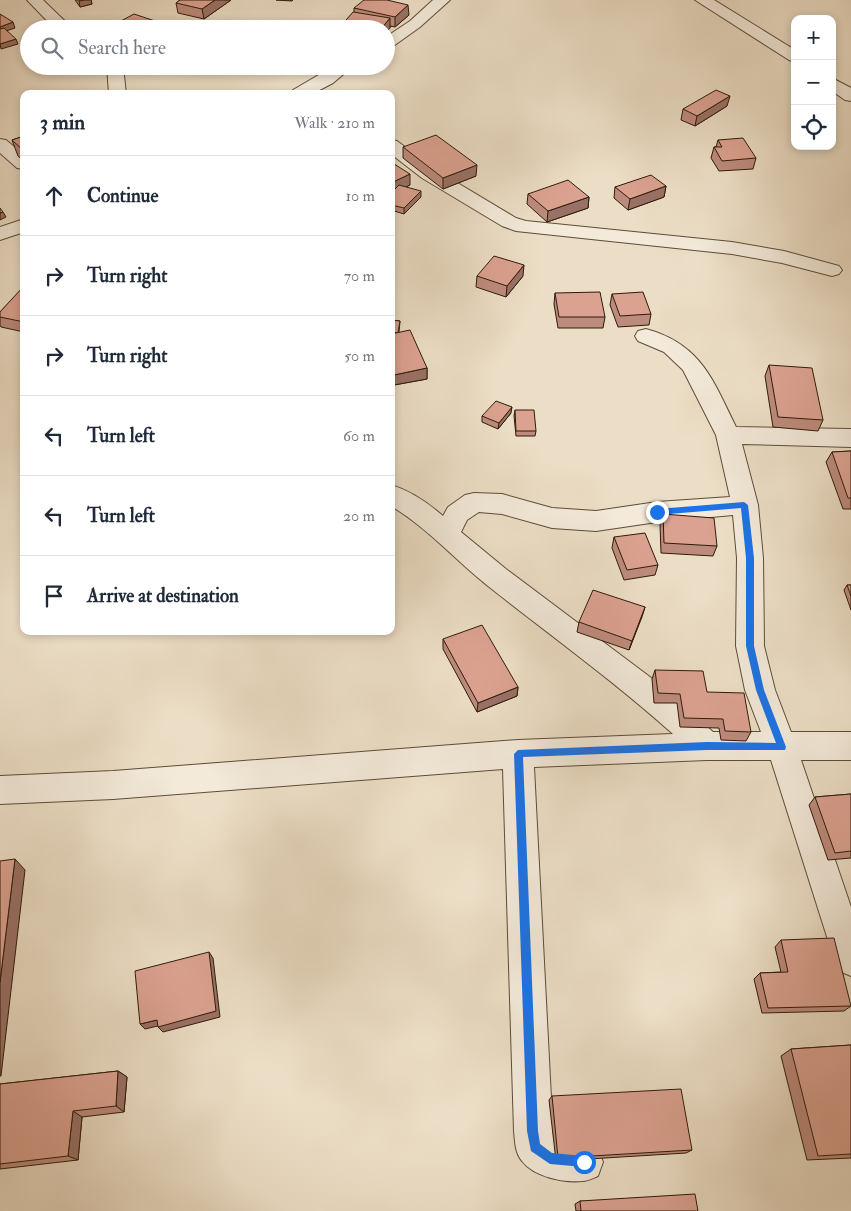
<!DOCTYPE html>
<html lang="en">
<head>
<meta charset="utf-8">
<style>
  :root { --surface:#fff; --page:#f2f2f3; --text:#1f2937; --muted:#747a83; --line:#e0e1e3 }
  body { margin:0; font-family:"IM FELL Double Pica",serif; background:var(--page); color:var(--text) }
  .controls { position:absolute; right:15px; top:15px; display:grid; overflow:hidden; border-radius:10px; box-shadow:0 2px 8px #0003 }
  .controls button { width:45px; height:45px; display:grid; place-items:center; padding:0; border:0; border-bottom:1px solid var(--line); background:var(--surface); color:var(--text); font:25px sans-serif }
  .stop { position:absolute; width:15px; height:15px; margin:-11px; border:4px solid #1a73e8; border-radius:50%; background:#fff }
  .stop.end { background:#1a73e8; border-color:#fff; box-shadow:0 1px 5px #0008 }
  .list { margin:0; padding:0; list-style:none }
  h2 { display:flex; justify-content:space-between; align-items:center; height:65px; margin:0; padding:0 20px; font-size:21px }
  h2 small { font-size:16px; font-weight:400; color:var(--muted) }
  .list li { display:grid; grid-template-columns:32px 1fr auto; gap:15px; align-items:center; box-sizing:border-box; height:80px; padding:0 20px; border-top:1px solid var(--line) }
  .list b { display:block; font-size:19px; white-space:nowrap }
  .list em { font-size:16px; font-style:normal; color:var(--muted) }
  .icon { flex:none; width:28px; height:28px; fill:none; stroke:currentColor; stroke-width:2; stroke-linecap:round; stroke-linejoin:round }
  .map { position:relative; flex:none; width:851px; height:1211px; overflow:hidden }
  .search { position:absolute; background:var(--surface); box-shadow:0 2px 8px #0003; left:20px; top:20px; width:375px; height:55px; display:flex; align-items:center; gap:12px; box-sizing:border-box; padding:0 18px; border-radius:28px; color:var(--muted); font-size:19px }
  .panel { position:absolute; background:var(--surface); box-shadow:0 2px 8px #0003; left:20px; top:90px; width:375px; height:545px; border-radius:10px }
  .map>svg:first-child { display:block }
  .lines { fill:none; stroke-linecap:round; stroke-linejoin:round }
  .minor-casing { stroke:#5e4c38; stroke-width:2 }
  .minor { fill:#f3eada; fill-rule:evenodd }
  .wall { fill:#bd8b7d; stroke:#2e1b09 }
  .shaded-wall { fill:#9a7166; stroke:#2e1b09 }
  .building { fill:#dca291; stroke:#2e1b09 }
  .route { fill:#1a73e8 }
</style>
</head>
<body>
<div class="map">
<svg width="851" height="1211" viewBox="0 0 851 1211">
  <rect width="100%" height="100%" fill="#ecdec6"/>
  <filter id="stains"><feTurbulence type="fractalNoise" baseFrequency=".004" numOctaves="4"/><feColorMatrix values="0 0 0 0 .2 0 0 0 0 .09 0 0 0 0 .02 0 0 0 .5 -.17"/></filter>
  <radialGradient id="worn" r=".72"><stop offset=".6" stop-color="#630" stop-opacity="0"/><stop offset="1" stop-color="#630" stop-opacity=".3"/></radialGradient>
  <g class="lines">
    <defs>
      <g id="minor">
        <path d="M27,0H43L73,29H55Z"/>
        <path d="M433,0H450L420,27L392,47L386,49V37L410,21Z"/>
        <path d="M695,0H714L795,50V62L789,60Z"/>
        <path d="M107,66H123L126,94H109Z"/>
        <path d="M334,66H353L333,83L312,94H291L293,90Z"/>
        <path d="M832,78L851,88V101L845,100L832,91Z"/>
        <path d="M0,139L6,140L24,155V169L17,168L0,153Z"/>
        <path d="M391,140L397,141L436,170L516,218L526,221L732,242L784,251L839,266L842,270L839,274L832,276L782,263L732,254L516,231L502,226L422,178L391,154Z"/>
        <path d="M24,219V232L0,240V227Z"/>
        <path d="M646,329C701,344 713,380 736,427L851,429V447L742,444L758,505L763,558L764,646L775,690L791,732H851V760H801L851,907V976L839,971L834,959L771,760H707L534,767L553,1137L557,1140L584,1143L598,1148L603,1162L598,1176C593,1178 588,1181 583,1181C564,1183 534,1177 522,1161C515,1153 515,1141 514,1131L503,769L113,799L0,804V776L113,771L518,740L673,734C614,681 550,635 488,586C455,560 428,528 391,506V485C411,491 428,503 443,516L448,507L465,495L474,493L502,494L552,508L596,511L657,502L730,497L716,435L683,370L664,352L638,341L635,336L638,331ZM479,512L502,514L552,528L596,531L657,522L733,515L737,558L736,646L745,690L761,732H713L650,677L506,569L461,532L467,520Z"/>
      </g>
    </defs>
    <use href="#minor" class="minor-casing"/>
    <use href="#minor" class="minor"/>
  </g>
  <g class="wall">
    <path d="M75,0H91L92,4L80,7Z"/>
    <path d="M180,0H231L204,19L178,13L176,3Z"/>
    <path d="M276,0H293L292,1Z"/>
    <path d="M354,8L409,15L395,27L390,26V28L340,27L354,12Z"/>
    <path d="M121,21L173,27V29H120L119,27L122,26Z"/>
    <path d="M727,106L695,126L681,120L683,109Z"/>
    <path d="M24,136V161L18,156L12,140Z"/>
    <path d="M718,140L756,158L753,169L719,171L711,158L714,147H716Z"/>
    <path d="M403,147L476,176L443,189L403,158Z"/>
    <path d="M391,162L410,185L406,187L421,197L404,214L391,210Z"/>
    <path d="M666,186L664,197L628,210L614,198L615,187Z"/>
    <path d="M528,194L589,197L588,208L547,222L527,204Z"/>
    <path d="M477,276H523L506,297L476,287Z"/>
    <path d="M24,287V332L1,327L0,325V312Z"/>
    <path d="M555,293L605,317L603,328H558L554,304Z"/>
    <path d="M612,294L651,314L649,325L618,327L610,305Z"/>
    <path d="M391,320L400,321L399,332L427,368V379L394,385L391,379Z"/>
    <path d="M769,365L823,420L818,431L773,427L765,376Z"/>
    <path d="M515,410L536,431L535,436H516L514,416Z"/>
    <path d="M511,413L498,429L482,422V416Z"/>
    <path d="M851,451V509H843L826,462L832,452Z"/>
    <path d="M663,514L717,546L713,556L661,553L660,525Z"/>
    <path d="M614,537L658,565L655,575L624,580L612,548Z"/>
    <path d="M847,585H851V610L844,590Z"/>
    <path d="M645,607L629,650L577,632L579,622Z"/>
    <path d="M443,639L518,687L517,696L477,712L443,649Z"/>
    <path d="M655,670L707,692L751,732L746,741L721,740L719,728L680,727L677,703H654L652,679Z"/>
    <path d="M851,794V858L828,860L809,805L815,797Z"/>
    <path d="M781,940L851,1006L844,1011L762,1013L754,979L760,973L781,972L775,947Z"/>
    <path d="M851,1045V1158L807,1160L781,1056L791,1049Z"/>
    <path d="M118,1071L127,1077L124,1112L82,1117L78,1160L0,1169V1084Z"/>
    <path d="M552,1096L692,1150L686,1153L556,1161L549,1100Z"/>
    <path d="M580,1201L698,1211H576L575,1204Z"/>
  </g>
  <g class="shaded-wall">
    <path d="M85,0H91L92,4L80,7L79,1Z"/>
    <path d="M215,0H231L204,19L202,9Z"/>
    <path d="M408,5L409,15L395,27V17Z"/>
    <path d="M390,18V28L386,32V29H381Z"/>
    <path d="M13,22L15,28L0,33V27Z"/>
    <path d="M16,39L18,44L1,49L0,44Z"/>
    <path d="M730,96L727,106L695,126L697,116Z"/>
    <path d="M477,165L476,176L443,189V178Z"/>
    <path d="M410,174V185L391,194V183Z"/>
    <path d="M666,186L664,197L628,210L630,199Z"/>
    <path d="M421,191V197L404,214V208Z"/>
    <path d="M589,197L588,208L547,222L548,211Z"/>
    <path d="M3,212L6,217L0,220V213Z"/>
    <path d="M524,265L523,276L506,297L507,286Z"/>
    <path d="M427,368V379L394,385V375Z"/>
    <path d="M512,407L511,413L498,429L499,423Z"/>
    <path d="M645,607L642,617L629,650L632,641Z"/>
    <path d="M518,687L517,696L477,712L478,703Z"/>
    <path d="M15,859L25,870L1,1076H0V982Z"/>
    <path d="M209,952L213,958L220,1017L163,1032L158,1027Z"/>
    <path d="M157,1020L162,1025L145,1029L140,1024Z"/>
    <path d="M118,1071L127,1077L124,1112L116,1106Z"/>
    <path d="M73,1111L82,1117L78,1160L68,1156Z"/>
  </g>
  <g class="building">
    <path d="M180,0H215L202,9L176,3Z"/>
    <path d="M364,0H387L408,5L395,17L354,8Z"/>
    <path d="M353,12L390,18L381,29H337L340,27Z"/>
    <path d="M0,14L13,22L0,27Z"/>
    <path d="M134,14L173,27L169,29H124L119,27L127,23L121,21Z"/>
    <path d="M4,28L16,39L0,44V29Z"/>
    <path d="M716,90L730,96L697,116L683,109Z"/>
    <path d="M436,135L477,165L443,178L403,147Z"/>
    <path d="M24,136V151L12,140Z"/>
    <path d="M743,138L756,158L722,161L714,147H722L718,140Z"/>
    <path d="M391,162L410,174L391,183Z"/>
    <path d="M651,175L666,186L630,199L615,187Z"/>
    <path d="M568,180L589,197L548,211L528,194Z"/>
    <path d="M399,185L421,191L404,208L391,205V193Z"/>
    <path d="M0,208L3,212L0,213Z"/>
    <path d="M494,256L524,265L507,286L477,276Z"/>
    <path d="M23,287H24V322L0,317V312Z"/>
    <path d="M600,292L605,317H559L555,293Z"/>
    <path d="M643,292L651,314L620,316L612,294Z"/>
    <path d="M391,320L400,321L398,333L391,332Z"/>
    <path d="M410,330L427,368L394,375L391,369V334Z"/>
    <path d="M769,365L812,368L823,420L778,417Z"/>
    <path d="M496,401L512,407L499,423L482,416Z"/>
    <path d="M515,410H534L536,431H516Z"/>
    <path d="M851,451V498H848L832,452Z"/>
    <path d="M663,514L714,518L717,546L664,543Z"/>
    <path d="M645,533L658,565L627,570L614,537Z"/>
    <path d="M847,585H851V596Z"/>
    <path d="M593,590L645,607L632,641L579,622Z"/>
    <path d="M482,625L518,687L478,703L443,639Z"/>
    <path d="M655,670L703,671L707,692L744,693L751,732L725,731L723,719L684,718L680,694L658,693Z"/>
    <path d="M851,794V851L835,853L815,797Z"/>
    <path d="M15,859L0,982V861Z"/>
    <path d="M834,938L851,1006L768,1008L760,973L788,972L781,940Z"/>
    <path d="M209,952L216,1011L158,1027L157,1020L140,1024L135,971Z"/>
    <path d="M851,1045V1154L818,1156L791,1049Z"/>
    <path d="M118,1071L116,1106L73,1111L68,1156L0,1164V1084Z"/>
    <path d="M681,1089L692,1150L558,1158L552,1096Z"/>
    <path d="M695,1194L698,1211H581L580,1201Z"/>
  </g>
  <path class="route" d="M744,502L748,505L754,558V646L764,690L786,747L785,750H707L523,757L538,1131L540,1144L552,1153L584,1156L588,1158L590,1162L588,1166L584,1167L550,1164L531,1151L527,1131L514,754L518,750L707,742L776,743L756,690L746,646V558L741,508L657,515L653,512L657,509Z"/>
  <rect width="100%" height="100%" filter="url(#stains)"/>
  <rect width="100%" height="100%" fill="url(#worn)"/>
</svg>
<div class="controls">
<button>+</button>
<button>−</button>
<button><svg class="icon" aria-label="locate" viewBox="0 0 24 24"><circle cx="12" cy="12" r="6"/><path d="M12 2v4M12 18v4M2 12h4M18 12h4"/></svg></button>
</div>
<div class="stop" style="left:584px;top:1162px"></div>
<div class="stop end" style="left:657px;top:512px"></div>
<div class="search"><svg class="icon" aria-label="search" viewBox="0 0 24 24"><circle cx="10" cy="10" r="6"/><path d="M15 15l6 6"/></svg>Search here</div>
<section class="panel">
<h2>3 min<small>Walk · 210 m</small></h2>
<ul class="list">
<li><svg class="icon" aria-label="ahead" viewBox="0 0 24 24"><path d="M12 20V5M6 11l6-6 6 6"/></svg><div><b>Continue</b></div><em>10 m</em></li>
<li><svg class="icon" aria-label="right" viewBox="0 0 24 24"><path d="M7 20v-9h11M14 6l5 5-5 5"/></svg><div><b>Turn right</b></div><em>70 m</em></li>
<li><svg class="icon" aria-label="right" viewBox="0 0 24 24"><path d="M7 20v-9h11M14 6l5 5-5 5"/></svg><div><b>Turn right</b></div><em>50 m</em></li>
<li><svg class="icon" aria-label="left" viewBox="0 0 24 24"><path d="M17 20v-9H6M10 6l-5 5 5 5"/></svg><div><b>Turn left</b></div><em>60 m</em></li>
<li><svg class="icon" aria-label="left" viewBox="0 0 24 24"><path d="M17 20v-9H6M10 6l-5 5 5 5"/></svg><div><b>Turn left</b></div><em>20 m</em></li>
<li><svg class="icon" aria-label="arrive" viewBox="0 0 24 24"><path d="M6 21V4h12l-3 4 3 4H6"/></svg><div><b>Arrive at destination</b></div></li>
</ul>
</section>
</div>
</body>
</html>
